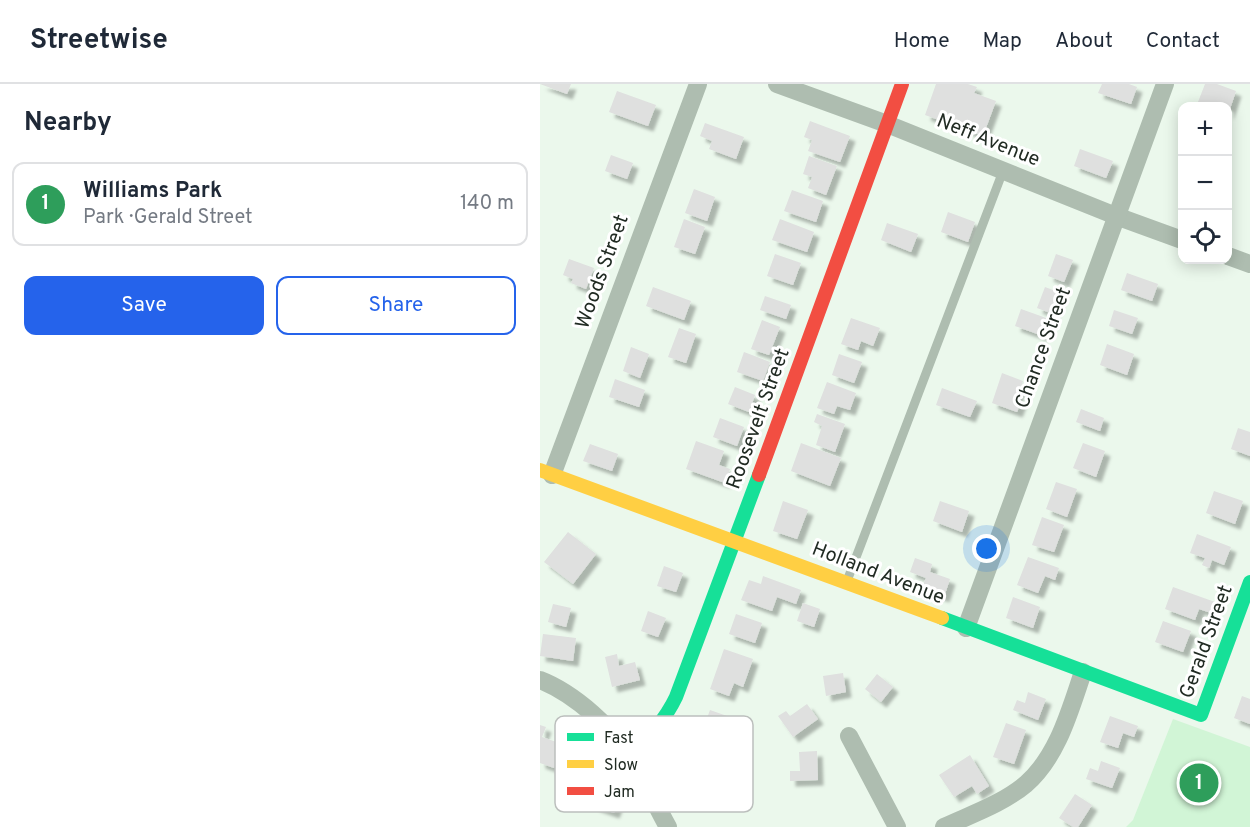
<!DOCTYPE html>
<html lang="en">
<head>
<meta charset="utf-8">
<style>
  :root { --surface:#fff; --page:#f6f6f7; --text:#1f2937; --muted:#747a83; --line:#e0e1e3; --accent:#2563eb }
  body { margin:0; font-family:Overpass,sans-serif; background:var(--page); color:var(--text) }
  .controls { position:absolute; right:18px; top:18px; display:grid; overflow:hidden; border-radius:12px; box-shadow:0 3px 15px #0003 }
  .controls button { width:54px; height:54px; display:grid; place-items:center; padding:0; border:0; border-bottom:2px solid var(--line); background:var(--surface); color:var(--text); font:30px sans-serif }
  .you { position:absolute; left:447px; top:465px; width:21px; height:21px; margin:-15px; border:4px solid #fff; border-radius:50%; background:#1a73e8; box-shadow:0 0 0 9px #1a73e833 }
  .badge { display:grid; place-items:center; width:39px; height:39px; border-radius:50%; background:var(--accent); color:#fff; font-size:20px; font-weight:700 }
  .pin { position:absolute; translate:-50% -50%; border:3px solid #fff; box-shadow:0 2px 6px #0006 }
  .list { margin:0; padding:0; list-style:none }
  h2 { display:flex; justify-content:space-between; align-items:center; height:78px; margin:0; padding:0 24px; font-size:26px }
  h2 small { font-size:20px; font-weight:400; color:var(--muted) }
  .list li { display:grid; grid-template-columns:39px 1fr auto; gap:18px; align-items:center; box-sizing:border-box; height:84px; margin:0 12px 12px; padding:0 12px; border:2px solid var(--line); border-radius:12px }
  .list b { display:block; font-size:22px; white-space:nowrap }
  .list p { margin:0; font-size:20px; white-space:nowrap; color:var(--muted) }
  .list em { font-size:20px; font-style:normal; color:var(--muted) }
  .actions { display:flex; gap:12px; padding:18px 24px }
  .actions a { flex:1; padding:14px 0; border:2px solid var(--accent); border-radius:12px; text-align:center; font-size:21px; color:var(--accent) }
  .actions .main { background:var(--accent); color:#fff }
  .icon { flex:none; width:33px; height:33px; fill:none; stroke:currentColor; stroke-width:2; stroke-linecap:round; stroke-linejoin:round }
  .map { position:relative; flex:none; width:710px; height:743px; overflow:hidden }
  header { display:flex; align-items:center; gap:36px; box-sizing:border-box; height:84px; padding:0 30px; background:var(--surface); border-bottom:2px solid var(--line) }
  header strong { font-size:28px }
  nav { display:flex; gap:33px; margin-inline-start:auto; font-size:21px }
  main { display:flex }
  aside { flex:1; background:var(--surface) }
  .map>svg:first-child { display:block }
  .green { fill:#d1f5d6 }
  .building { fill:#dfe0df; filter:url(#shadow) }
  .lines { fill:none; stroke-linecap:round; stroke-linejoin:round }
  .lane { stroke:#aebdb0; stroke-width:9 }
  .street { stroke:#aebdb0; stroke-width:18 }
  .fast { stroke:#16e098; stroke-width:14 }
  .slow { stroke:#ffcf43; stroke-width:14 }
  .jam { stroke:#f24e42; stroke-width:14 }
  .labels { text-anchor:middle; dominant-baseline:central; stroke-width:6; stroke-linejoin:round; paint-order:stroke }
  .street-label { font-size:20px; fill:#212b23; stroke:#fff }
  .key { fill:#fff; stroke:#bcbfbd; stroke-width:1.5 }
  .key-label { font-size:16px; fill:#212b23 }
</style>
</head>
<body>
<header>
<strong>Streetwise</strong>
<nav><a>Home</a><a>Map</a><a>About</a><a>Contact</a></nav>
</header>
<main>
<aside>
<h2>Nearby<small></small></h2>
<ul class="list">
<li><span class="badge" style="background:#2e9e5b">1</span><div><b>Williams Park</b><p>Park · Gerald Street</p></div><em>140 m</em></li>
</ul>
<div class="actions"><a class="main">Save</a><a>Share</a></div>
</aside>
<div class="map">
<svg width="710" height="743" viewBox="0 0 710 743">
  <defs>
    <filter id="shadow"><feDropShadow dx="5.5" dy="5.5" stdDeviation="1.5" flood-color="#0004"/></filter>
  </defs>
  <rect width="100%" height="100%" fill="#ebf8ec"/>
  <path class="green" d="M633,635L710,663V743H586L593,736Z"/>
  <g class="building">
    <path d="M0,0H31L27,10Z"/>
    <path d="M396,0H428L437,3L434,9L456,17L443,52L385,31Z"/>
    <path d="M562,0H589L597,3L591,20L558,9Z"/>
    <path d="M665,0H677L696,7L688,31V22H670L658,18Z"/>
    <path d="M77,7L116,21L108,42L69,28Z"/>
    <path d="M270,37L310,52L300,78L268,67L272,56L264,53Z"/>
    <path d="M165,39L204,53L196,75L169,65L172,57L160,52Z"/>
    <path d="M540,65L573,77L566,94L534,82Z"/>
    <path d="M71,71L93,79L87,95L65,87Z"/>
    <path d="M269,72L297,82L286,111L268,104L272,93L263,90Z"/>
    <path d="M154,105L175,113L167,137L145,129Z"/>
    <path d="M252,106L283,117L276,138L244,127Z"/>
    <path d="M408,128L435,138L428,158L401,148Z"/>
    <path d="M144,135L165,143L155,170L134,163Z"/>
    <path d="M240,135L274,148L267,168L232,156Z"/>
    <path d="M347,139L378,150L371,168L341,156Z"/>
    <path d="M235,170L261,179L253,201L227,192Z"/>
    <path d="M516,170L533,176L524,198L508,192Z"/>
    <path d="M29,175L54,184L46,205L31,199L33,195L23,191Z"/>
    <path d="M587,189L618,200L612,217L581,206Z"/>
    <path d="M113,203L151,217L144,236L106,222Z"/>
    <path d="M505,203L521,209L513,230L497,224Z"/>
    <path d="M225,212L251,221L246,235L220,226Z"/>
    <path d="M481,225L509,235L503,252L475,242Z"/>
    <path d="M574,226L598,234L592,250L569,242Z"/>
    <path d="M311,234L340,244L333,262L321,257L318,266L301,260Z"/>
    <path d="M222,236L240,243L229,271L211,265Z"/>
    <path d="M139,244L156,250L146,279L128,273Z"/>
    <path d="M567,260L594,270L587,291L560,281Z"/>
    <path d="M91,263L109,270L100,294L83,287Z"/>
    <path d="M204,268L230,278L223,297L197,288Z"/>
    <path d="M299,270L322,278L314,299L292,291Z"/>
    <path d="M462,289L483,297L476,316L481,318L477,328L452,319Z"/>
    <path d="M75,295L105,306L99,323L69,313Z"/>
    <path d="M287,298L316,309L310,326L297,322L294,330L277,324Z"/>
    <path d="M195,303L215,311L209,328L188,320Z"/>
    <path d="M402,304L437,317L430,333L396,321Z"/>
    <path d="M541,325L564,334L560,347L536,338Z"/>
    <path d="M277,330L305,340L295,368L276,361L282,342L274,338Z"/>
    <path d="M180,334L204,343L197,362L173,353Z"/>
    <path d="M698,344L710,348V372L691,365Z"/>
    <path d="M156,357L184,367L179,381L190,385L185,399L146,385Z"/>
    <path d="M261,359L301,374L290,402L251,387Z"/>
    <path d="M543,359L565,367L556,393L533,384Z"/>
    <path d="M50,360L78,370L72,387L43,377Z"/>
    <path d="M516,398L537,405L527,433L506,425Z"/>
    <path d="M674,407L703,417L695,440L666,429Z"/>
    <path d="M243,417L268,426L257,455L233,447Z"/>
    <path d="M400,417L429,427L422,448L393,437Z"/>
    <path d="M502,433L524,441L514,468L492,461Z"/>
    <path d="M28,448L56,470L33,500L4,478Z"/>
    <path d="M657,450L691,463L684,481L672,476L669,484L662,481L665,474L650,469Z"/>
    <path d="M488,473L519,484L515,496L505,492L498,509L477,501Z"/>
    <path d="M375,474L392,480L390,488L410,495L404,513L381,505L386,494L370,488Z"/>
    <path d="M124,482L143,489L136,508L117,502Z"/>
    <path d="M223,492L261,506L256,520L237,513L232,527L201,516L209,496L221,500Z"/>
    <path d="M633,503L675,518L671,529L659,525L655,536L625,525Z"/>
    <path d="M473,513L500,523L493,544L466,534Z"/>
    <path d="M263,519L280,525L274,543L257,537Z"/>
    <path d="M13,520L31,524L26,543L8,538Z"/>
    <path d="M108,527L126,534L118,553L101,547Z"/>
    <path d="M196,530L222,539L215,559L189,550Z"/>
    <path d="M623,537L651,547L643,568L615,558Z"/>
    <path d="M3,550L36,554L33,577L0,572Z"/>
    <path d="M184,565L213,575L203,603L194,599L189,612L170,605Z"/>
    <path d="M77,570L79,582L95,578L100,596L72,603L65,573Z"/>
    <path d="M303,589L306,608L286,612L283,592Z"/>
    <path d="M337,590L353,603L341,618L325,605Z"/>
    <path d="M488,608L506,615L498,636L473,626L477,616L485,619Z"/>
    <path d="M702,612L710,615V640L694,634Z"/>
    <path d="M267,620L278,635L253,653L238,632L246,627L250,632Z"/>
    <path d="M170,626L187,632L176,663L152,654L156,643L163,645Z"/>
    <path d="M570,632L598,642L594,653L583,649L578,664L560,658Z"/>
    <path d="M466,639L486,646L474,680L453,673Z"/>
    <path d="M0,641L6,643L2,653L22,660L14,684L0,679Z"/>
    <path d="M277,667L278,696L250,697V687H260L259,668Z"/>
    <path d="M430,671L449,702L437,710L432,702L414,713L399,691Z"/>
    <path d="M561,677L580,684L572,704L546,695L550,684L558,687Z"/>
    <path d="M61,704L81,711L74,729L54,722Z"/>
    <path d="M535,710L552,721L538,743H533L519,734Z"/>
  </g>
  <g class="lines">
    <path class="lane" d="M307,497L463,87"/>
    <g class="street">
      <path d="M237,0L347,40L576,132L642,156"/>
      <path d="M688,172L710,180"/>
      <path d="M12,391L158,0"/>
      <path d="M426,544L625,0"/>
      <path d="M0,596C34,609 75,646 94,677C106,698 116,722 128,743"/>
      <path d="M309,652L357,743"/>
      <path d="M404,743C432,730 462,720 486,700C518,672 530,626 543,588"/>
    </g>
    <g class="fast">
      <path d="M402,534L661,631L710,498"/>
      <path d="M89,670C109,654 125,636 136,613L219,391"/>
    </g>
    <path class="slow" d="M0,386L402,534"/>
    <path class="jam" d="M219,391L362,0"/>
  </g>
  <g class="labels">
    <g class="street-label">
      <text transform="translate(448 57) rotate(22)">Neff Avenue</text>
      <text transform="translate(63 188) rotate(-70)">Woods Street</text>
      <text transform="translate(504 264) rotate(-70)">Chance Street</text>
      <text transform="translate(219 335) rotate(-70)">Roosevelt Street</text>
      <text transform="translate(338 490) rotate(21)">Holland Avenue</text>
      <text transform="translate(667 558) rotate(-70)">Gerald Street</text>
    </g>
  </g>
  <rect x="15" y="632" width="198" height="96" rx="9" class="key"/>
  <rect x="27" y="649" width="27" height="8" fill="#16e098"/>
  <rect x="27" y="676" width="27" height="8" fill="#ffcf43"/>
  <rect x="27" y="703" width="27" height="8" fill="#f24e42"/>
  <g class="key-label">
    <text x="64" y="659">Fast</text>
    <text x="64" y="686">Slow</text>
    <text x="64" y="713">Jam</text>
  </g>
</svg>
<div class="controls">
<button>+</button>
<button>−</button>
<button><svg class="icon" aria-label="locate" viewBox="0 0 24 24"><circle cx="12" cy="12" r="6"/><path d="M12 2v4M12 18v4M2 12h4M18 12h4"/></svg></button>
</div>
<div class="you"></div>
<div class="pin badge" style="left:659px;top:699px;background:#2e9e5b">1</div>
</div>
</main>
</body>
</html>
